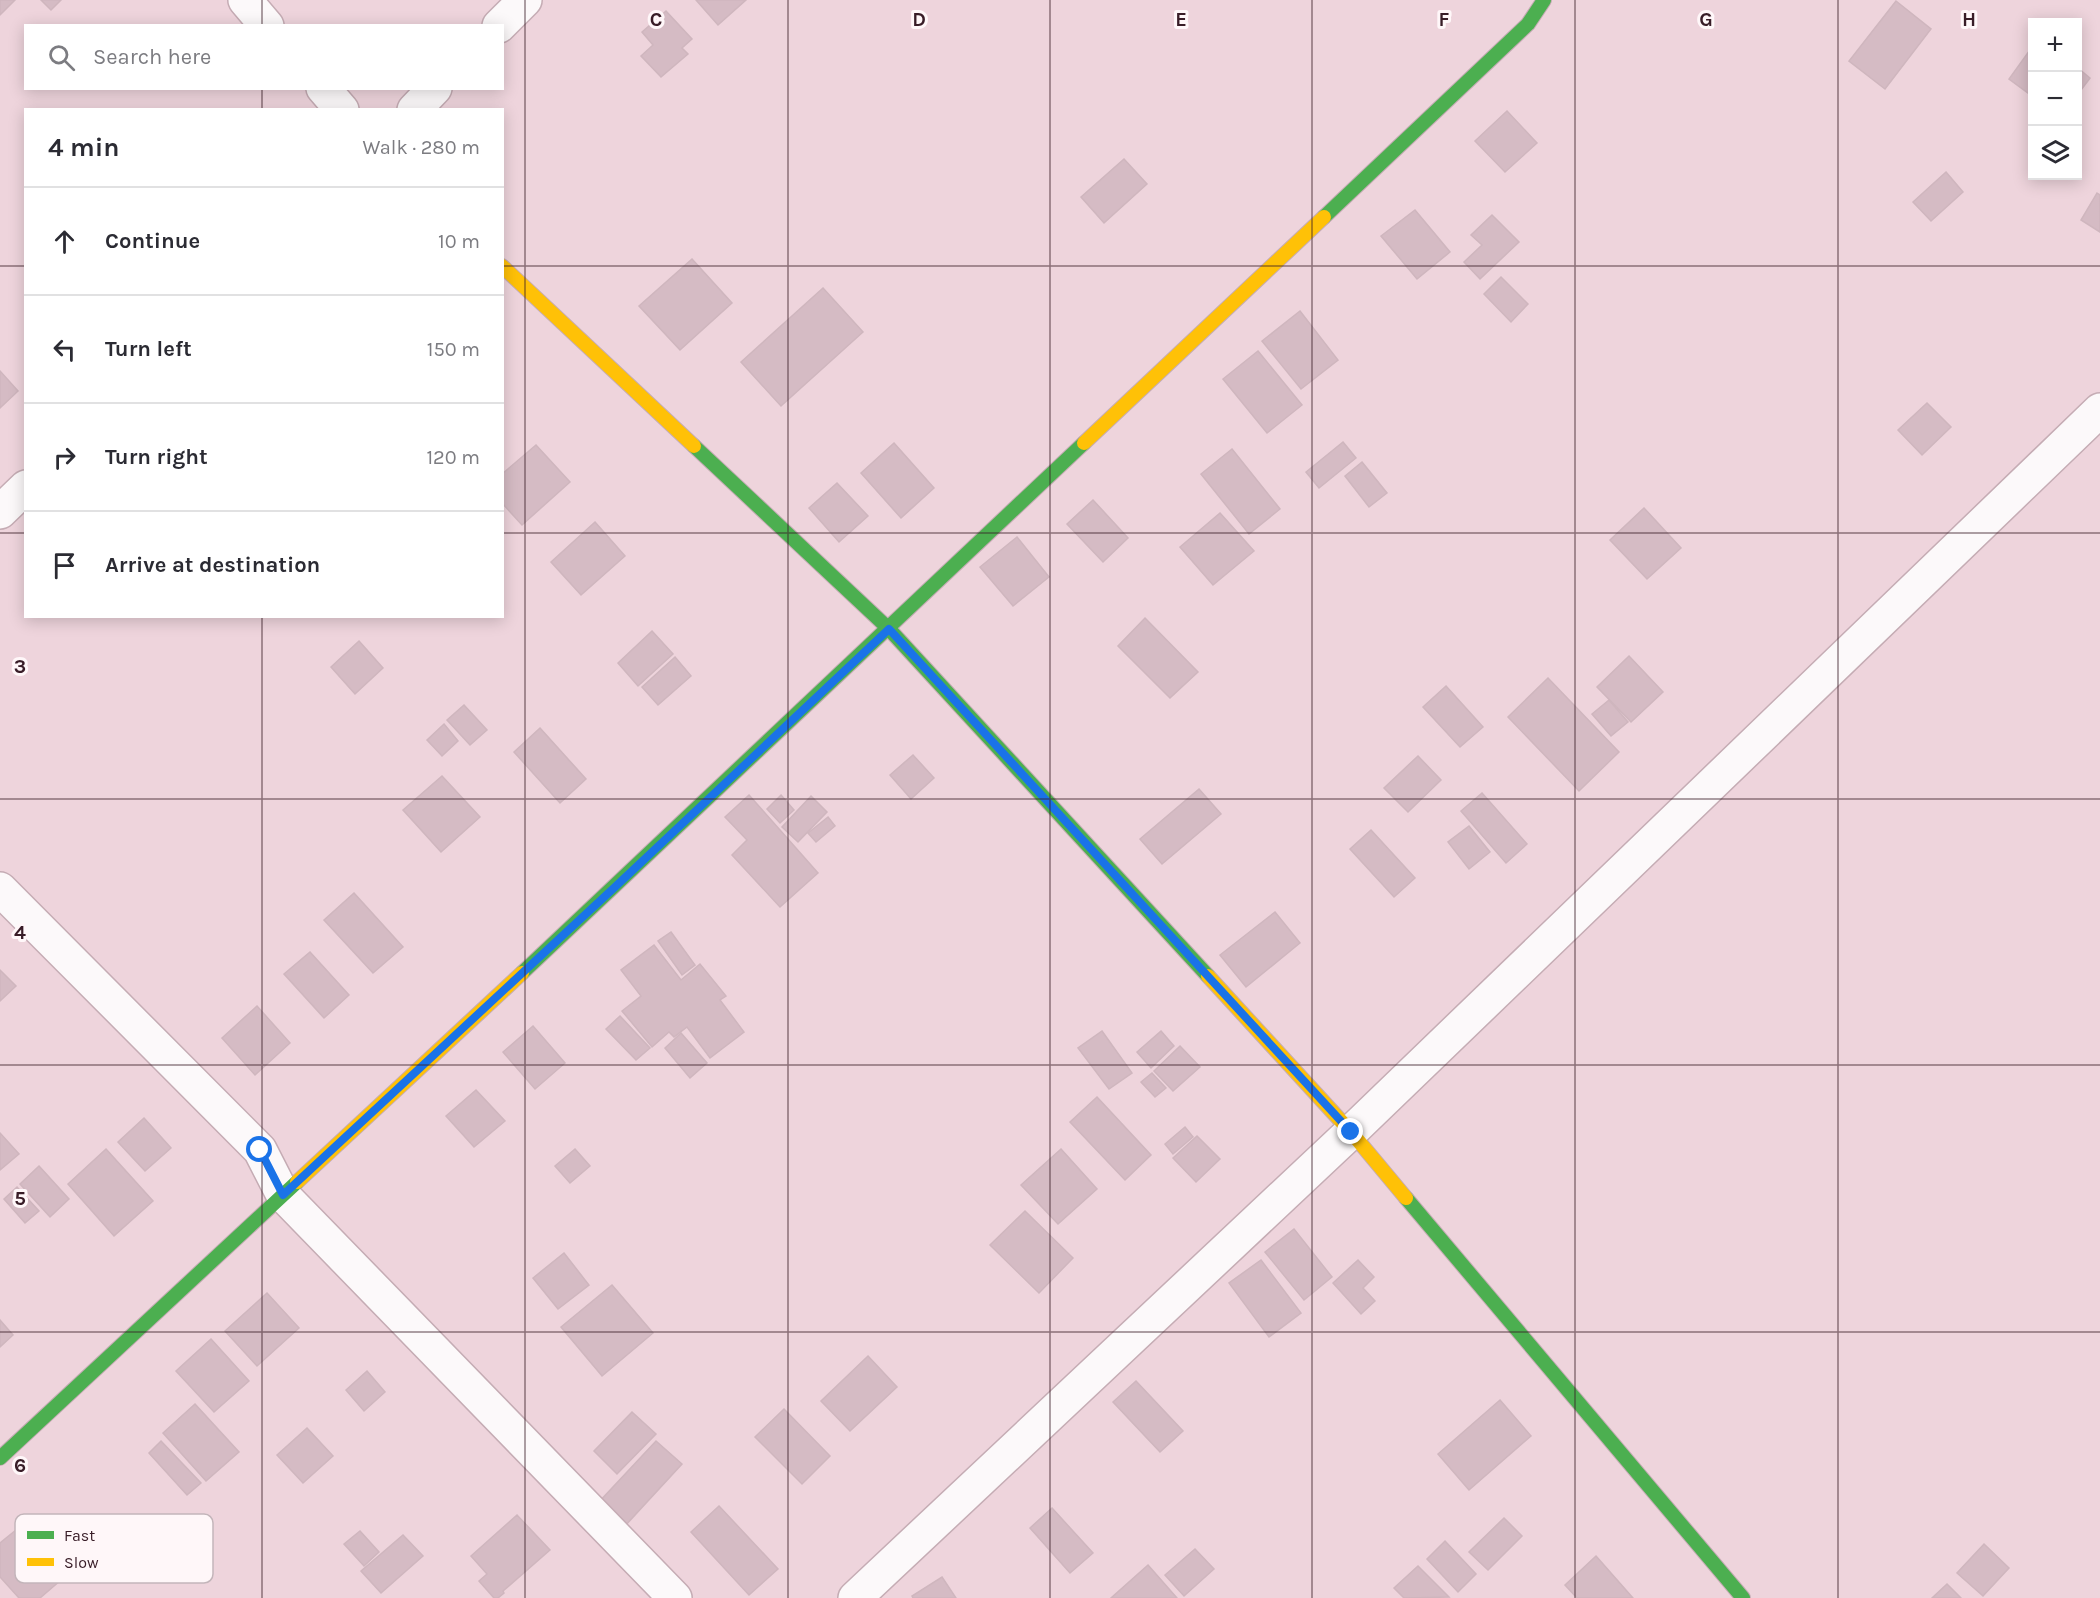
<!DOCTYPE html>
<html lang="en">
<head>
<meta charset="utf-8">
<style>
  :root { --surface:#fff; --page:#f7f7f7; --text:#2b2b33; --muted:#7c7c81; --line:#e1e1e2 }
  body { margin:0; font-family:Karla,sans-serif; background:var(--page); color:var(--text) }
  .controls { position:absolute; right:18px; top:18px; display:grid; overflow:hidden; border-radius:0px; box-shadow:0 3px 15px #0003 }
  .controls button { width:54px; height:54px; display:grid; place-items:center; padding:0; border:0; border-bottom:2px solid var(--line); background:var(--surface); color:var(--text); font:30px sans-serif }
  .stop { position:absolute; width:18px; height:18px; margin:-14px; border:4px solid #1a73e8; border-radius:50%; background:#fff }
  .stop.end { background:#1a73e8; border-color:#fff; box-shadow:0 2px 6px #0008 }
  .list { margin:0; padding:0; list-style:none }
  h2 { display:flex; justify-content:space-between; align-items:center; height:78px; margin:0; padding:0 24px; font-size:26px }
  h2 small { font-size:20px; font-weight:400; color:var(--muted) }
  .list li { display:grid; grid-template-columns:39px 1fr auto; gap:18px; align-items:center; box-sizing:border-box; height:108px; padding:0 24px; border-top:2px solid var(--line) }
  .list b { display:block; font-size:22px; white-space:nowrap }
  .list em { font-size:20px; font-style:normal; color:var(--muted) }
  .icon { flex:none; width:33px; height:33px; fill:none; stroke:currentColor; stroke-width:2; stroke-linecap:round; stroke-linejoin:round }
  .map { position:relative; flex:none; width:2100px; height:1598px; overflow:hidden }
  .search { position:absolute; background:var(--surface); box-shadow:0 3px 15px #0003; left:24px; top:24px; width:480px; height:66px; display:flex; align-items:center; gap:15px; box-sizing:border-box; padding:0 21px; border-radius:0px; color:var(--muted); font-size:22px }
  .panel { position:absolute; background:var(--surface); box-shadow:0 3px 15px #0003; left:24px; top:108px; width:480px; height:510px; border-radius:0px }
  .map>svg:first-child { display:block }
  .building { fill:#d5bbc4; stroke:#cfb6be; stroke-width:1.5 }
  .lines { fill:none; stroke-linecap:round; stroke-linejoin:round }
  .street-casing { stroke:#c5acb4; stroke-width:36 }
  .fast-casing { stroke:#c5acb4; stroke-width:16 }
  .slow-casing { stroke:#c5acb4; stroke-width:16 }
  .street { stroke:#fcf9fa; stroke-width:33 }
  .fast { stroke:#4caf50; stroke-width:14 }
  .slow { stroke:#ffc107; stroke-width:14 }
  .route { stroke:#1a73e8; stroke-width:8 }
  .grid { fill:none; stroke:#381c27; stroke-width:1.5; stroke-opacity:0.55 }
  .key { fill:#fff7f9; stroke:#c3b5ba; stroke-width:1.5 }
  .key-label { font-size:16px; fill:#381c27 }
  .grid-label { font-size:20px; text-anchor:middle; font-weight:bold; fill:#381c27; stroke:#fff7f9; stroke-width:6; stroke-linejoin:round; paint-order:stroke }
</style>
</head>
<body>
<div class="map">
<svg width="2100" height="1598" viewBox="0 0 2100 1598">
  <rect width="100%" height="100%" fill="#eed4dc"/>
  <g class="building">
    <path d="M0,0H15L0,15Z"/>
    <path d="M41,0H61L51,10Z"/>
    <path d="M696,0H746L718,25Z"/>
    <path d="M1896,1L1931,29L1885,89L1849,61Z"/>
    <path d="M666,11L692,39L682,48L688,54L661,77L641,56L653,45L642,32Z"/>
    <path d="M2032,47V96L2009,79Z"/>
    <path d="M2078,68L2090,78L2078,94Z"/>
    <path d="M1507,111L1537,143L1505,172L1475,141Z"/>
    <path d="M1124,159L1147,184L1104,223L1081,197Z"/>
    <path d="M1946,172L1963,192L1931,221L1913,202Z"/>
    <path d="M2097,193L2100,195V232L2081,220Z"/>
    <path d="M1415,210L1450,252L1417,279L1381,236Z"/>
    <path d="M1492,215L1519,242L1480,279L1464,262L1482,245L1471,235Z"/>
    <path d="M692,259L732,303L680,350L639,306Z"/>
    <path d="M1501,277L1528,304L1511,322L1484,294Z"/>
    <path d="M823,288L863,332L781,406L741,362Z"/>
    <path d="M1300,311L1338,360L1301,389L1262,341Z"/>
    <path d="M1258,351L1302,405L1267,433L1223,379Z"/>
    <path d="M0,371L18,391L0,408Z"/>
    <path d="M1927,403L1951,427L1922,455L1898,430Z"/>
    <path d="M1343,442L1356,458L1319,488L1306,472Z"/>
    <path d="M894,443L934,488L901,518L861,473Z"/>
    <path d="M536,445L570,482L522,525L502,503V474Z"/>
    <path d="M1232,449L1280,509L1249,534L1201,474Z"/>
    <path d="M1362,462L1387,493L1369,507L1345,476Z"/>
    <path d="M837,483L868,516L839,542L809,508Z"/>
    <path d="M1093,500L1128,538L1103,562L1067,524Z"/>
    <path d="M1644,508L1681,548L1647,579L1610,540Z"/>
    <path d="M1220,513L1254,551L1213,585L1180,547Z"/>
    <path d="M595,522L625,556L581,595L551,562Z"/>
    <path d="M1017,537L1049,577L1013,606L980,567Z"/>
    <path d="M1145,618L1198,672L1170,698L1118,646Z"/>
    <path d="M652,631L673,654L638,686L618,663Z"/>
    <path d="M359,641L383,668L355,694L331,667Z"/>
    <path d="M1629,656L1663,692L1631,722L1597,687Z"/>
    <path d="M675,657L691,676L658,705L642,687Z"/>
    <path d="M1548,678L1619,752L1579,791L1508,717Z"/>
    <path d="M1446,686L1483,727L1460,747L1423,707Z"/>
    <path d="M1609,700L1628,722L1611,736L1592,714Z"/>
    <path d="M464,705L487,730L470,745L447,720Z"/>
    <path d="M444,724L458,741L442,756L427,740Z"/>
    <path d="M540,728L586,779L560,803L514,752Z"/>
    <path d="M913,755L934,778L911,799L890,775Z"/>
    <path d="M1418,756L1441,780L1408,812L1384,788Z"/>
    <path d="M442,776L480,817L441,852L403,810Z"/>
    <path d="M1199,789L1221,814L1162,864L1140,839Z"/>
    <path d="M1482,793L1527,844L1506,863L1461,811Z"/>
    <path d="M749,795L818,873L780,907L732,855L747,840L725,817Z"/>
    <path d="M781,795L794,810L780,823L767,809Z"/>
    <path d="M811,796L827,812L798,842L782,827Z"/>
    <path d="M828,817L835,826L816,842L808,833Z"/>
    <path d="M1469,826L1490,852L1469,869L1448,842Z"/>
    <path d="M1371,830L1415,878L1394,897L1350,849Z"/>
    <path d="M354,893L403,947L373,973L324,920Z"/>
    <path d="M1275,912L1300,943L1246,987L1220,955Z"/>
    <path d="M671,932L695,965L682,975L658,941Z"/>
    <path d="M654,945L681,980L700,964L726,996L720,1000L744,1032L710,1058L687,1027L674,1037L669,1032L652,1047L622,1011L641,996L621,970Z"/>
    <path d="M310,952L349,995L324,1018L284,974Z"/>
    <path d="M0,970L16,986L0,1001Z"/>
    <path d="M257,1006L290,1043L255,1075L222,1038Z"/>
    <path d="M620,1016L650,1048L636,1060L606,1029Z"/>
    <path d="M533,1026L565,1063L535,1089L503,1052Z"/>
    <path d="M1102,1031L1132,1073L1109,1089L1078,1048Z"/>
    <path d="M1161,1031L1174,1046L1151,1068L1137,1052Z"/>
    <path d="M681,1033L707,1063L690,1078L665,1048Z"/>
    <path d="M1180,1046L1200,1067L1173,1091L1154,1071Z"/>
    <path d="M1152,1073L1166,1088L1155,1097L1141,1082Z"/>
    <path d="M476,1090L505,1121L474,1147L446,1116Z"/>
    <path d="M1097,1097L1151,1155L1125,1180L1070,1122Z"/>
    <path d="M144,1118L171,1148L145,1171L118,1142Z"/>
    <path d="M1185,1127L1193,1137L1173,1154L1165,1144Z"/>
    <path d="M0,1133L19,1154L0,1170Z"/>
    <path d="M1197,1136L1220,1159L1196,1182L1173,1158Z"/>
    <path d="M106,1149L153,1201L114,1236L68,1184Z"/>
    <path d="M575,1149L590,1166L570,1183L555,1166Z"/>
    <path d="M1061,1149L1097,1189L1058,1224L1021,1185Z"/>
    <path d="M39,1166L69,1199L50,1217L20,1184Z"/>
    <path d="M17,1187L39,1211L25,1223L4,1199Z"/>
    <path d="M1025,1211L1073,1258L1039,1293L990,1245Z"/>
    <path d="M1294,1229L1332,1277L1304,1300L1265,1252Z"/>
    <path d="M564,1253L589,1285L558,1309L533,1278Z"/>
    <path d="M1261,1260L1301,1313L1269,1337L1229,1283Z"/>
    <path d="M1358,1260L1374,1277L1363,1288L1375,1301L1361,1314L1333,1283Z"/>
    <path d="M612,1285L653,1333L602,1376L561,1327Z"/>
    <path d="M267,1293L299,1328L257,1366L225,1331Z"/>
    <path d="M0,1320L13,1335L0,1347Z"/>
    <path d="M211,1339L249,1381L214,1412L176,1371Z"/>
    <path d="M868,1356L897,1387L850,1431L821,1401Z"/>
    <path d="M367,1371L385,1392L364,1411L346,1390Z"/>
    <path d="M1136,1381L1183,1431L1160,1452L1113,1402Z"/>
    <path d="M1500,1400L1531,1436L1469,1490L1438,1454Z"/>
    <path d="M195,1404L239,1452L206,1481L163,1433Z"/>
    <path d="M784,1409L830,1456L802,1484L755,1437Z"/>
    <path d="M632,1412L656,1434L617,1474L594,1451Z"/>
    <path d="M307,1428L333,1456L303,1483L277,1455Z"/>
    <path d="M161,1441L201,1483L187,1495L149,1453Z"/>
    <path d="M656,1441L682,1464L624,1527L598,1503Z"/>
    <path d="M719,1506L778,1569L749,1595L691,1532Z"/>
    <path d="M1052,1508L1093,1553L1070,1573L1030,1528Z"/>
    <path d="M517,1515L550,1550L503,1591L504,1593L498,1598H494L479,1581L487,1574L471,1556Z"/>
    <path d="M1504,1518L1522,1536L1488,1570L1469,1552Z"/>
    <path d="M16,1530L61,1580L40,1598H19L0,1577V1543Z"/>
    <path d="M360,1531L379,1552L364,1566L344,1544Z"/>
    <path d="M403,1535L423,1556L381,1593L361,1571Z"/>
    <path d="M1445,1541L1476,1574L1458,1592L1427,1559Z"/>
    <path d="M1984,1544L2009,1568L1983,1596L1957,1573Z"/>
    <path d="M1195,1549L1214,1569L1184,1596L1165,1575Z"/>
    <path d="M1596,1556L1633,1598H1577L1565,1585Z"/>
    <path d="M1148,1565L1177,1598H1111Z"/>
    <path d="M1418,1566L1449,1597L1404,1598L1394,1588Z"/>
    <path d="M942,1577L956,1598H913L912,1596Z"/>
    <path d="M1947,1584L1961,1598H1932Z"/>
  </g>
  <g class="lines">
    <defs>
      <g id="street">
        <path d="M245,0L267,26"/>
        <path d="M499,26L525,0"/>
        <path d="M323,88L342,110"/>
        <path d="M414,110L435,88"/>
        <path d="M0,512L26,487"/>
        <path d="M0,889L260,1150L283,1195L675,1598"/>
        <path d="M855,1598L1351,1132L2100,410"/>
      </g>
      <g id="fast">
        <path d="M1324,217L1528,24L1544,0"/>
        <path d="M694,446L889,629L1208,976"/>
        <path d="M522,973L1084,443"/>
        <path d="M1406,1198L1743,1598"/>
        <path d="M0,1458L297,1182"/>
      </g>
      <g id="slow">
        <path d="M502,266L694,446"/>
        <path d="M1084,443L1324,217"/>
        <path d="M1208,976L1351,1132L1406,1198"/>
        <path d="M297,1182L522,973"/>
      </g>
    </defs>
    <use href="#street" class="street-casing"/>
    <use href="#fast" class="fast-casing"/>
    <use href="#slow" class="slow-casing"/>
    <use href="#street" class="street"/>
    <use href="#fast" class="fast"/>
    <use href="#slow" class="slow"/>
  </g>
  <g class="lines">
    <path class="route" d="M260,1150L283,1195L615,887L889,629L1351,1132"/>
  </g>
  <path class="grid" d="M262,0V26M525,0V1598M788,0V1598M1050,0V1598M1312,0V1598M1575,0V1598M1838,0V1598M262,88V110M0,266H26M502,266H2100M0,533H26M502,533H2100M262,616V1598M0,799H2100M0,1065H2100M0,1332H2100"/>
  <rect x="15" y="1514" width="198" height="69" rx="9" class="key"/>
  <rect x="27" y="1531" width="27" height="8" fill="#4caf50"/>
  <rect x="27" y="1558" width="27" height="8" fill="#ffc107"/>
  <g class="key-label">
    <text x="64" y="1541">Fast</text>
    <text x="64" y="1568">Slow</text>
  </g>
  <g class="grid-label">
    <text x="656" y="26">C</text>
    <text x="919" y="26">D</text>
    <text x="1181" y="26">E</text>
    <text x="1444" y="26">F</text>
    <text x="1706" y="26">G</text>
    <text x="1969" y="26">H</text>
    <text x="20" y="673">3</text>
    <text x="20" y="939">4</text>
    <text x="20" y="1205">5</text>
    <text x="20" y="1472">6</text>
  </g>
</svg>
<div class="controls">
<button>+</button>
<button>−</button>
<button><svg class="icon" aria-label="layers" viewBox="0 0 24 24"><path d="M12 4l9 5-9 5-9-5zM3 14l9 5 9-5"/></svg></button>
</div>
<div class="stop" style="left:260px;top:1150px"></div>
<div class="stop end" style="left:1351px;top:1132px"></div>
<div class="search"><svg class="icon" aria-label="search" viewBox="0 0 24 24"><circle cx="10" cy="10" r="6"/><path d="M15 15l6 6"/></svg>Search here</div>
<section class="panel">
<h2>4 min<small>Walk · 280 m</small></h2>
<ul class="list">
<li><svg class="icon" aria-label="ahead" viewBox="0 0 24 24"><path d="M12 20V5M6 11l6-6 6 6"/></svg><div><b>Continue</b></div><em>10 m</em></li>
<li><svg class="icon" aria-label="left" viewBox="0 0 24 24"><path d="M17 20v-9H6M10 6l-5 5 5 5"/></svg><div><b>Turn left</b></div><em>150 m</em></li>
<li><svg class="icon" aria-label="right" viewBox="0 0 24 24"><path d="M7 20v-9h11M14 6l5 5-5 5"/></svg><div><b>Turn right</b></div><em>120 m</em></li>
<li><svg class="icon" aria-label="arrive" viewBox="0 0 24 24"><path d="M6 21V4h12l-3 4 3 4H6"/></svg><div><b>Arrive at destination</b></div></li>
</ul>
</section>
</div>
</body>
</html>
